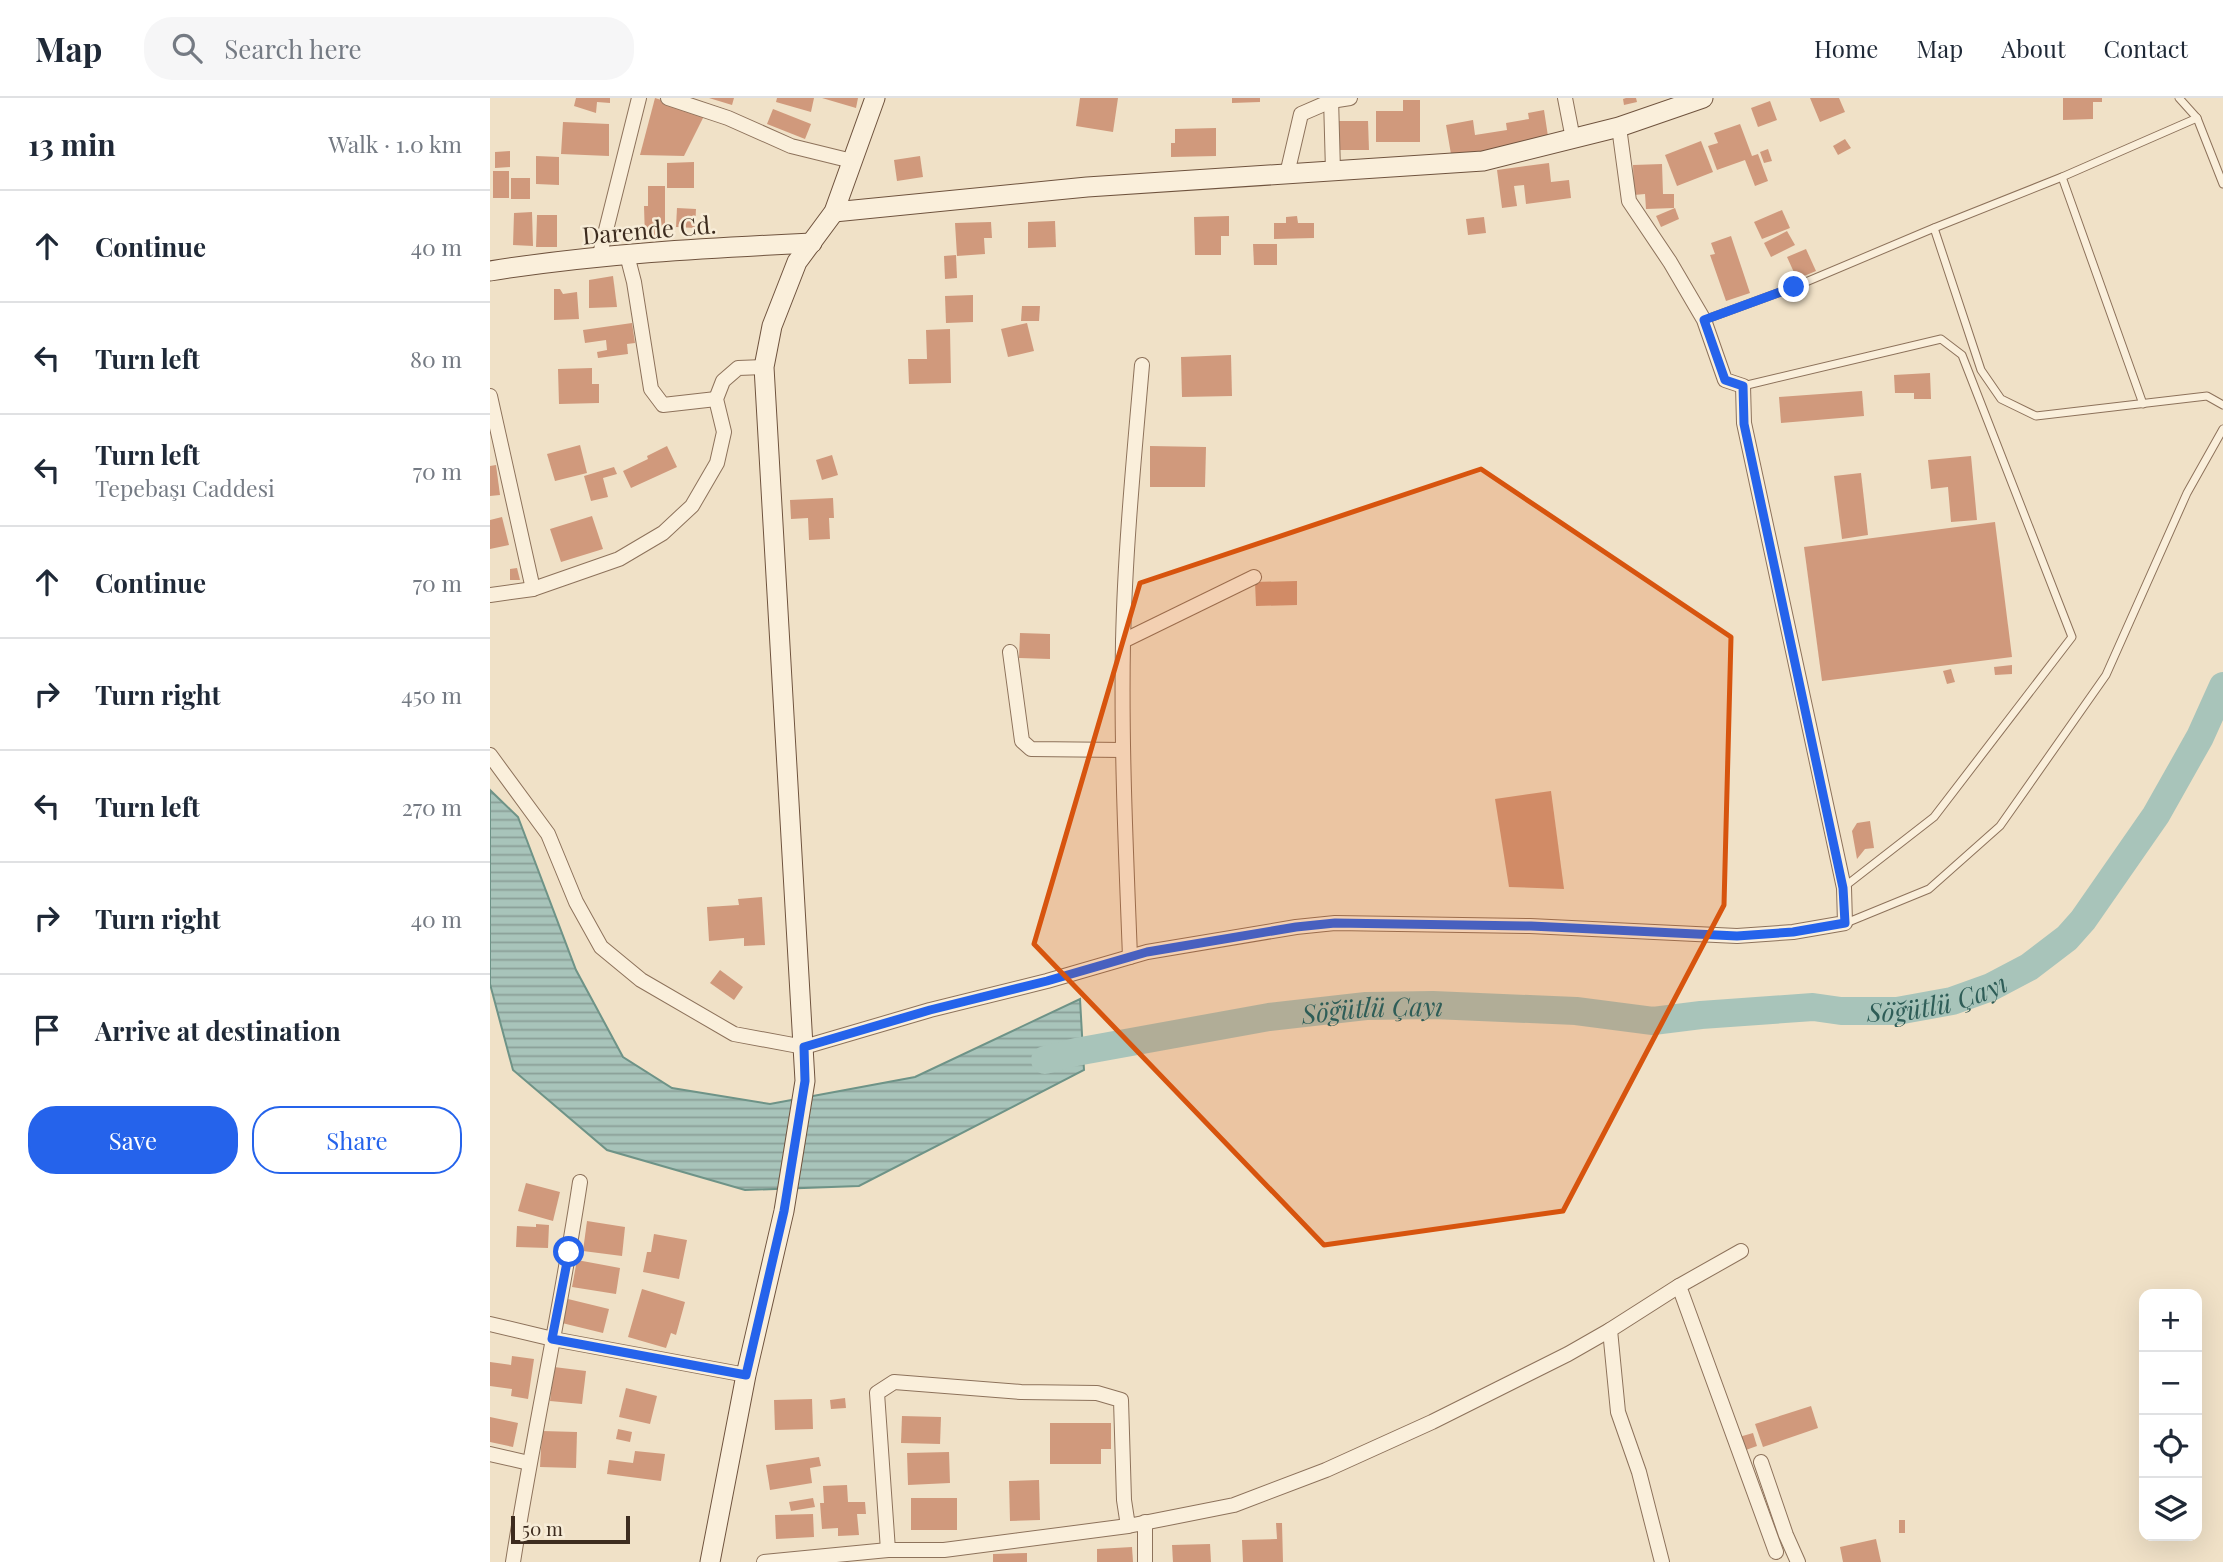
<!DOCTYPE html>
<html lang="en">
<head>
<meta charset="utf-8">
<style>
  :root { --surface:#fff; --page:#f6f6f7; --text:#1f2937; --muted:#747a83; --line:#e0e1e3; --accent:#2563eb }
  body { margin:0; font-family:"Playfair Display",serif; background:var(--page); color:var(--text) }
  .controls { position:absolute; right:21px; bottom:21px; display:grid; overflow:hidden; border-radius:14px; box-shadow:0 7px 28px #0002 }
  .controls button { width:63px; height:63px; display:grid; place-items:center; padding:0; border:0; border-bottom:2px solid var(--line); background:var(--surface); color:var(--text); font:35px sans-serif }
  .scale { position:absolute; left:21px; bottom:18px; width:119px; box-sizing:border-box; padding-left:7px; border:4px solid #3d2c1f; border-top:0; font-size:19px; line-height:24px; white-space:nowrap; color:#3d2c1f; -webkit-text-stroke:5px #f7ecd7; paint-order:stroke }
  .stop { position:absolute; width:21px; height:21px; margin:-16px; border:5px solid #2563eb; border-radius:50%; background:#fff }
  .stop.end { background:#2563eb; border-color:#fff; box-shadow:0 2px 7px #0008 }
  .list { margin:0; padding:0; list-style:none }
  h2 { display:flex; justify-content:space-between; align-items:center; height:91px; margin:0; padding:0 28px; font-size:30px }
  h2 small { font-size:23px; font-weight:400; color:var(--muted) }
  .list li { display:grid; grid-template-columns:46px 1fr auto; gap:21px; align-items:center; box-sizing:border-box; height:112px; padding:0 28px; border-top:2px solid var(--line) }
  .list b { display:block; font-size:26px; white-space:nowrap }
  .list p { margin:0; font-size:23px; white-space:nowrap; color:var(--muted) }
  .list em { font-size:23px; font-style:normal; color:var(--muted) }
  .actions { display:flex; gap:14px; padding:21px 28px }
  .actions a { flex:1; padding:16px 0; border:2px solid var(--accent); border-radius:28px; text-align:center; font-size:24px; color:var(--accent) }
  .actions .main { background:var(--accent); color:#fff }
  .icon { flex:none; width:38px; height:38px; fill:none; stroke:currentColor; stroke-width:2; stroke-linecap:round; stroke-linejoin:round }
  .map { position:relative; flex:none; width:1733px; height:1464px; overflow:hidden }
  header { display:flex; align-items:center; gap:42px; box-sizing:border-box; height:98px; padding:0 35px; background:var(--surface); border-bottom:2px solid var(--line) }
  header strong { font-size:33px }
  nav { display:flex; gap:38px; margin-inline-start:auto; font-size:24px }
  .search { width:490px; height:63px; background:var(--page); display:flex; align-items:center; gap:18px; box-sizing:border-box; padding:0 24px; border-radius:28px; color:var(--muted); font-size:26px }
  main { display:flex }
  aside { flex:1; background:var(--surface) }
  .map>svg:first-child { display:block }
  .water { fill:url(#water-rules); stroke:#6e9387; stroke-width:2 }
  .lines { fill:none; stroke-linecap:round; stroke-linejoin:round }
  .river { stroke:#a8c4ba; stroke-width:28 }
  .building { fill:#d0997c }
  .lane-casing { stroke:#8d725b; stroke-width:9 }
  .street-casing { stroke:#8d725b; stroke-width:16 }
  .secondary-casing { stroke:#6f533e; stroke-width:21 }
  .lane { stroke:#faefdb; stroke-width:7 }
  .street { stroke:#faefdb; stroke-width:14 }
  .secondary { stroke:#faefdb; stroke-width:19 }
  .route { stroke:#2563eb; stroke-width:9 }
  .marked { fill:#d7540e; fill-opacity:0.2; stroke:#d7540e; stroke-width:5; stroke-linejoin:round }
  .labels { text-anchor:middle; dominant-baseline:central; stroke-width:5; stroke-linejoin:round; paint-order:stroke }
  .street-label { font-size:24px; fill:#3d2c1f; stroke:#f7ecd7 }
  .water-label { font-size:26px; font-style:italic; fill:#2e5d57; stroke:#f7ecd7 }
</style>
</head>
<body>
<header>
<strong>Map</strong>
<div class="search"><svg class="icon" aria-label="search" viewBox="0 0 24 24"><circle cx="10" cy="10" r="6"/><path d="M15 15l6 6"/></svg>Search here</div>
<nav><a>Home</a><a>Map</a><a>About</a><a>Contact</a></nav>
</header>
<main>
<aside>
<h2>13 min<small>Walk · 1.0 km</small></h2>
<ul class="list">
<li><svg class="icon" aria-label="ahead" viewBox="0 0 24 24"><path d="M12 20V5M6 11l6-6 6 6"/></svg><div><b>Continue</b></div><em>40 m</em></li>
<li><svg class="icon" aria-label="left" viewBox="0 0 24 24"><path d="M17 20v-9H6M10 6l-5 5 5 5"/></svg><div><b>Turn left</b></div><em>80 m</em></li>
<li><svg class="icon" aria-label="left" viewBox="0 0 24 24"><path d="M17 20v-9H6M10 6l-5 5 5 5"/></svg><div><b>Turn left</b><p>Tepebaşı Caddesi</p></div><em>70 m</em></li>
<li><svg class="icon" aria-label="ahead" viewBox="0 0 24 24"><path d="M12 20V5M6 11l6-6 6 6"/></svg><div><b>Continue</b></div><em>70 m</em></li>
<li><svg class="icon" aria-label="right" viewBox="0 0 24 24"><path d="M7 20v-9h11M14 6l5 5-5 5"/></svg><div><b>Turn right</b></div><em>450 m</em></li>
<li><svg class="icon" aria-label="left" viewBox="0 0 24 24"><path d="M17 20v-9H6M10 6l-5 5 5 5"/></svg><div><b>Turn left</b></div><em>270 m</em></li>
<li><svg class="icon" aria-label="right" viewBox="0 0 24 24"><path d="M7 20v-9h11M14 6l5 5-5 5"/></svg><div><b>Turn right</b></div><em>40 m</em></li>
<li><svg class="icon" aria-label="arrive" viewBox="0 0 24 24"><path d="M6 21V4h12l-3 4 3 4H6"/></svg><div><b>Arrive at destination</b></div></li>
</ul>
<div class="actions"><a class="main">Save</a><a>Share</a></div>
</aside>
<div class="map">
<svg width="1733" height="1464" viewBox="0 0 1733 1464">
  <defs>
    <pattern id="water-rules" width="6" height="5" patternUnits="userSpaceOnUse" patternTransform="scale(1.75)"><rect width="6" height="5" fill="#a8c4ba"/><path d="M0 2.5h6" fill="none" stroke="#8a9f97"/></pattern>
  </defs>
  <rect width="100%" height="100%" fill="#f0e1c7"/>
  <path class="water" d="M0,692L28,719L86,872L133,959L182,990L280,1006L425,979L590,901L594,972L369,1088L255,1092L117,1052L23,972L0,886Z"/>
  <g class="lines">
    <path class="river" id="s1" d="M555,962L586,954L779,919L876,908L943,907L1086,913L1163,923L1211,917L1323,909L1351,913H1407L1462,903L1501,889L1539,869L1577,840L1593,822L1666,717L1710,639L1733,588"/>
  </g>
  <g class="building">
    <path d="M86,0H120V5L107,4L106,15L84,8Z"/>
    <path d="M165,0L215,16L194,58L150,57Z"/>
    <path d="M219,0H244L242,7Z"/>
    <path d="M287,0H324L321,14L286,4Z"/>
    <path d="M332,0H368L366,10Z"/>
    <path d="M590,0H628L623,34L586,28Z"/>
    <path d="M742,0H770V4L742,5Z"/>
    <path d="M1136,0H1146L1147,4L1134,7L1133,1Z"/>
    <path d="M1320,0H1349L1355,14L1330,24Z"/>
    <path d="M1573,0H1612V4H1603V21L1573,22Z"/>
    <path d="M913,2H930V44H886V13H913Z"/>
    <path d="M1280,3L1287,22L1268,29L1261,10Z"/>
    <path d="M283,11L321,26L315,41L277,26Z"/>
    <path d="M1054,12L1059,45L962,62L956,27L983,22L985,37L1017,32L1016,25L1039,21L1038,15Z"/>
    <path d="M849,23H878L879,52H850Z"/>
    <path d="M73,24L119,26V58L71,56Z"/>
    <path d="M1250,26L1262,58L1268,56L1278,83L1265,88L1255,62L1227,72L1218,48L1228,45L1224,35Z"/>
    <path d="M726,30V58L681,59V45H685V31Z"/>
    <path d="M1355,41L1361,50L1348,57L1343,48Z"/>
    <path d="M1211,43L1223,74L1187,88L1175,57Z"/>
    <path d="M1278,51L1282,63L1274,65L1270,54Z"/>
    <path d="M20,53V69L5,70V54Z"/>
    <path d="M46,58L69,59V87L46,86Z"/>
    <path d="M430,58L433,79L407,83L404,62Z"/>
    <path d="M204,64V90H177V65Z"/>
    <path d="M1059,65L1061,84L1079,82L1081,100L1036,106L1034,87L1024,88L1027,108L1012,110L1007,72Z"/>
    <path d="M1172,66L1173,96H1184V110L1156,111L1155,96L1144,97L1143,67Z"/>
    <rect x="3" y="73" width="16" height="27"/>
    <rect x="21" y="80" width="19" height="21"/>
    <path d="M158,88H175V140H155L154,108H158Z"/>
    <path d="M187,110L206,111L205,130L186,129Z"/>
    <path d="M1185,110L1189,121L1171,129L1166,118Z"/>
    <path d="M1292,112L1300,130L1272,141L1264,124Z"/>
    <path d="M42,114L43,148L23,147L24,115Z"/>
    <path d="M47,117H67V149H46Z"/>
    <path d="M739,118V138H731V157H705L704,119Z"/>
    <path d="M807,118L808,125H824V140L784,141V125H796V119Z"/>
    <path d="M994,119L996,135L978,137L976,121Z"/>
    <path d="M565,123L566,149L538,150V124Z"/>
    <path d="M501,124L502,140H494L495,156L467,158L465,125Z"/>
    <path d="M1297,133L1305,147L1281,159L1274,145Z"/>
    <path d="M1241,138L1260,195L1236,203L1220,157L1225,156L1221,145Z"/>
    <path d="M763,146H787V167H764Z"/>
    <path d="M1316,151L1326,173L1307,181L1297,159Z"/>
    <path d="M466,157L467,180L455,181L454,158Z"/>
    <path d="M123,178L127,209L99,210V182Z"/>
    <path d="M64,191H70L73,196L87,194L89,221L64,222Z"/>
    <path d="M483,197V224L456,225L455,198Z"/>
    <path d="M532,208H550L549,223H531Z"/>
    <path d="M142,225L145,245L137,246L138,256L108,260L107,254L117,252L116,242L95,245L93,232Z"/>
    <path d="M537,225L544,253L518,259L511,231Z"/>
    <path d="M460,231L461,285L419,286L418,261H437L436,232Z"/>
    <path d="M741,257L742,298L692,299L691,259Z"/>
    <path d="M102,270V286H109V305L69,306L68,271Z"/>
    <path d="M1440,275L1441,301H1424V295H1405L1404,277Z"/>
    <path d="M1372,293L1374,318L1291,325L1289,299Z"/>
    <path d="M90,347L97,375L65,383L57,356Z"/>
    <path d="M177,348L187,369L141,390L133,373L158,361L157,358Z"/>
    <path d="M660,348L716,349L715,389H660Z"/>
    <path d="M342,357L348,377L332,382L326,362Z"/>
    <path d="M1481,358L1487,422L1461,424L1458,389L1441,391L1438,362Z"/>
    <path d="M6,367L10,397L0,398V368Z"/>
    <path d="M124,369L127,376L113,380L118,399L101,403L94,378Z"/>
    <path d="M1371,375L1378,437L1352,441L1344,378Z"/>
    <path d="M343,400L344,420H339L340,441L319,442L318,420L301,421L300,402Z"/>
    <path d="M102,418L113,451L71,464L60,431Z"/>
    <path d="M12,419L19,447L0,451V422Z"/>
    <path d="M1505,424L1522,559L1332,583L1314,449Z"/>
    <path d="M27,470L30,482H20V471Z"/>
    <path d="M807,483V507L766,508L765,484Z"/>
    <path d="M530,535L560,536V561L529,560Z"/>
    <path d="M1522,567V576L1505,577L1504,569Z"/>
    <path d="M1461,571L1465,584L1457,586L1453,573Z"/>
    <path d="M1061,693L1074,791L1019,789L1005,701Z"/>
    <path d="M1380,723L1384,750L1375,751L1367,761L1362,733L1367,725Z"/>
    <path d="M272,799L275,847L254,848V840L219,843L217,809L249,807L248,801Z"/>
    <path d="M230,872L253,889L244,902L220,885Z"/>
    <path d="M36,1085L70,1094L63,1123L28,1113Z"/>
    <path d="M97,1123L135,1129L132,1158L93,1153Z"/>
    <path d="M46,1126L59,1127L58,1150L26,1149L27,1128L46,1129Z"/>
    <path d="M164,1136L197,1142L189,1181L153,1174L157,1154H161Z"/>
    <path d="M87,1162L130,1170L126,1196L82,1189Z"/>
    <path d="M152,1191L195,1204L186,1237L181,1235L176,1250L138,1239Z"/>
    <path d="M78,1201L119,1211L113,1235L72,1225Z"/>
    <path d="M22,1258L44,1261L38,1301L21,1298L22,1291L0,1288V1264L21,1267Z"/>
    <path d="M64,1269L96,1273L92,1306L60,1303Z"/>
    <path d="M136,1290L167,1298L160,1326L129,1319Z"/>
    <path d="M355,1300L356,1310L341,1311L340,1302Z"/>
    <path d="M322,1301L323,1331L285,1332L284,1302Z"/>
    <path d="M1321,1308L1328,1330L1273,1349L1265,1326Z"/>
    <path d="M412,1318L451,1319L450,1346L411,1345Z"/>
    <path d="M0,1319L28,1325L23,1349L0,1344Z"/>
    <path d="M560,1325H621V1351H611V1366H560Z"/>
    <path d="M128,1331L142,1334L140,1344L126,1341Z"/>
    <path d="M52,1333L87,1334L86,1370L50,1369Z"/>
    <path d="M1263,1335L1267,1348L1253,1353L1249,1339Z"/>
    <path d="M145,1353L175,1356L171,1383L117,1376L119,1362L143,1365Z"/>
    <path d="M459,1354L460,1385L418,1387L417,1355Z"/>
    <path d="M329,1359L331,1368L320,1370L322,1385L280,1392L276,1367Z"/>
    <path d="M549,1382L550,1422L520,1423L519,1383Z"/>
    <path d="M357,1387L358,1404H375L376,1416H367L369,1437L348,1438V1430L332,1431L330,1405H334L333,1388Z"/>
    <path d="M323,1400L325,1409L301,1413L299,1404Z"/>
    <rect x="421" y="1400" width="46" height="32"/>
    <path d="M323,1416L324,1439L286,1441L285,1417Z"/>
    <rect x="1409" y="1422" width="6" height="13"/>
    <path d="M786,1425H792L793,1464H753L752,1442L787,1441Z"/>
    <path d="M1386,1441L1391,1464H1353L1350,1449Z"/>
    <path d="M720,1446L721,1464H683L682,1447Z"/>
    <path d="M642,1449L643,1464H607V1451Z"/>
    <path d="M537,1455V1464H503V1456Z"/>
  </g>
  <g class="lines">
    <defs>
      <g id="lane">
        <path d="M1689,0L1707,20L1733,86"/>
        <path d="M1572,79L1653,306"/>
        <path d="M1444,130L1491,272L1511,301L1546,318L1717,298L1733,307"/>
        <path d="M1214,222L1304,189L1444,130L1572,79L1707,20"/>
        <path d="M1253,288L1451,241L1472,257L1582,539L1444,719L1354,789"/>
        <path d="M1356,825L1439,791L1510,728L1616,577L1697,395L1733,331"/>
      </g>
      <g id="street">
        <path d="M178,0L238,20L301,48L362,63"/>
        <path d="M841,0L843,73"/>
        <path d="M1075,0L1083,41"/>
        <path d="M797,76L811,16L841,3L860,0"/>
        <path d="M137,157L144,184L161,291L173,307L226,301"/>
        <path d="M109,160L149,0"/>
        <path d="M0,298L43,491"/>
        <path d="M0,497L43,491L129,461L173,435L202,408L227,365L234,334L226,301L233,283L248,270L274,269"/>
        <path d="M633,543L764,479"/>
        <path d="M520,554L532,643L541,651L633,652"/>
        <path d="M0,657L58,736L86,804L111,849L151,882L244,936L314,949L440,912L557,883L657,854L806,829L845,825L1040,828L1247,838L1303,834L1355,825L1354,790L1254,325L1253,288L1235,282L1214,222L1180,164L1139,103L1129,29"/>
        <path d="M640,859C636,754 631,649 633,544C635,452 644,359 652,267"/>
        <path d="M1251,1153L1189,1188L1286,1454"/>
        <path d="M0,1226L63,1241L256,1277"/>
        <path d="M0,1356L39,1365"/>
        <path d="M1271,1364L1296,1437L1308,1464"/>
        <path d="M655,1424V1464"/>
        <path d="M398,1452L387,1295L404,1284L531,1294L607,1295L631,1302L634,1402L638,1428L744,1407L836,1372L942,1324L1078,1256L1120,1232"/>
        <path d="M23,1464C43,1337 71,1211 90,1084"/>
        <path d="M274,1464L398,1452H454L638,1428"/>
        <path d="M1172,1464L1149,1374L1128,1314L1120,1232L1189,1188"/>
      </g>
      <g id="secondary">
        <path d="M344,114L597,89L993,63L1129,29L1213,0"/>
        <path d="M0,173C106,156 215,150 322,145"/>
        <path d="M220,1464L256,1277L294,1113L315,983L274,269L282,228L307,164L344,114L385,0"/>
      </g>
    </defs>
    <use href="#lane" class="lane-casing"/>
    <use href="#street" class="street-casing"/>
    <use href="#secondary" class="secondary-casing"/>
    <use href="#lane" class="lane"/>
    <use href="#street" class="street"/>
    <use href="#secondary" class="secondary"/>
  </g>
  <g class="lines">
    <path class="route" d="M79,1154L62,1241L256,1277L294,1113L315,983L314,949L440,912L557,883L657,854L806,829L845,825L1041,828L1247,838L1303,834L1355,825L1353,790L1254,326L1253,288L1235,282L1214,222L1304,189"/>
  </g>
  <path class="marked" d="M991,371L1241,539L1234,807L1073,1113L834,1147L544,846L650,485Z"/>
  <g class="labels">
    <g class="street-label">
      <text transform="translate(159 131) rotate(-5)">Darende Cd.</text>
    </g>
    <g class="water-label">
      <text stroke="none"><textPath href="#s1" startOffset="900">Söğütlü Çayı</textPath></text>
      <text stroke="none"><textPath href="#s1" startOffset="332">Söğütlü Çayı</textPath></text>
    </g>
  </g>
</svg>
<div class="controls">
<button>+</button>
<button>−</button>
<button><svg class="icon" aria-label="locate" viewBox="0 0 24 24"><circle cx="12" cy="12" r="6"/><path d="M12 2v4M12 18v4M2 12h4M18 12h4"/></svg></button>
<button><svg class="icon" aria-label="layers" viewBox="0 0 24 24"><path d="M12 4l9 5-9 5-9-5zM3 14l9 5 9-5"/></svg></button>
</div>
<div class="scale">50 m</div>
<div class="stop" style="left:79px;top:1154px"></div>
<div class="stop end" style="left:1304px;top:189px"></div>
</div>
</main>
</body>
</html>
